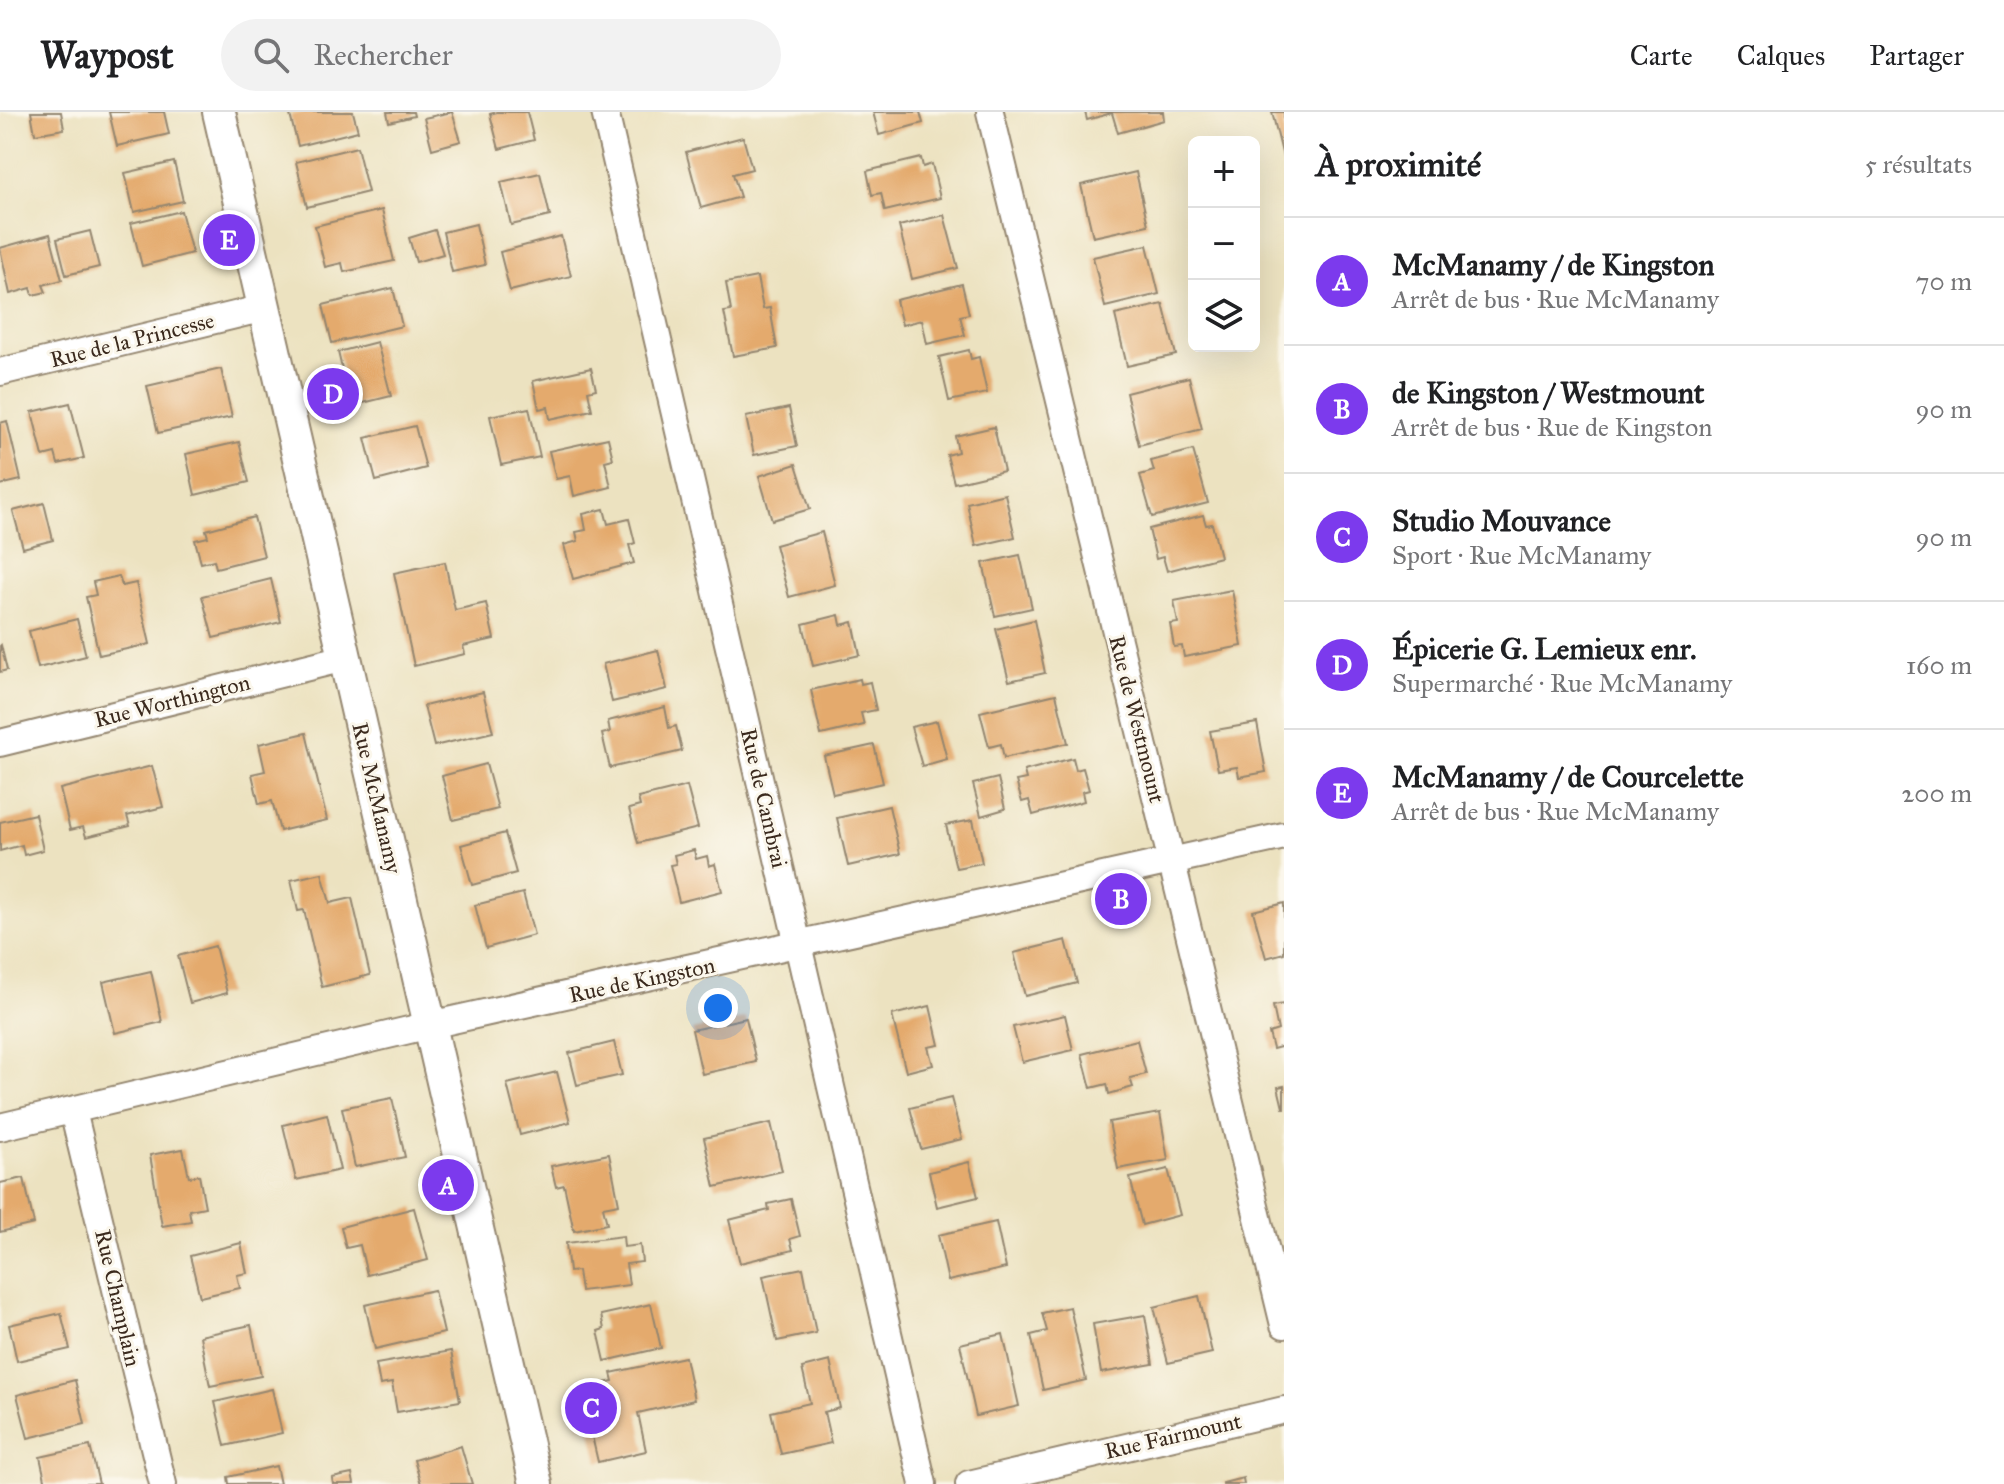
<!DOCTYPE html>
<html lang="fr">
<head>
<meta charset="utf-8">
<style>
  :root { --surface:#fff; --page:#f2f2f2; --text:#202124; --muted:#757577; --line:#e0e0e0; --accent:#7c3aed }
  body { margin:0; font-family:"IM FELL Great Primer",serif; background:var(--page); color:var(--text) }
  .controls { position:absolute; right:24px; top:24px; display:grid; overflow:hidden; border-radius:12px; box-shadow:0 8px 32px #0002 }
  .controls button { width:72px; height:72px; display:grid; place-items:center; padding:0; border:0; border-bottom:2px solid var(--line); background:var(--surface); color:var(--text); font:40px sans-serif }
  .you { position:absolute; left:718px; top:896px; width:28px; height:28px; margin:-20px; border:6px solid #fff; border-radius:50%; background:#1a73e8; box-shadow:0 0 0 12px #1a73e833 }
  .badge { display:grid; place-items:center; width:52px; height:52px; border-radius:50%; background:var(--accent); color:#fff; font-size:26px; font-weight:700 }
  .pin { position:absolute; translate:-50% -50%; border:4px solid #fff; box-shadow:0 2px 8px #0006 }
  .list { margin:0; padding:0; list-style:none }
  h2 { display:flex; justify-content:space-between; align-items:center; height:104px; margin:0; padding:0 32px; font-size:34px }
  h2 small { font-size:26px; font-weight:400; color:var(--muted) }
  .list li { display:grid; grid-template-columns:52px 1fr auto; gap:24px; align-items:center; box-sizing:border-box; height:128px; padding:0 32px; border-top:2px solid var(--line) }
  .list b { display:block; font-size:30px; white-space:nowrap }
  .list p { margin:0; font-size:26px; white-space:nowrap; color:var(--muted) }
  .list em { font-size:26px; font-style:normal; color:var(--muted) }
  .icon { flex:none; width:44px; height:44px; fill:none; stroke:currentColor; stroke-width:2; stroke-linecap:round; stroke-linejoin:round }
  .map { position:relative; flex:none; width:1284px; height:1372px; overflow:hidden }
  header { display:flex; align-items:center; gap:48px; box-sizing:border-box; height:112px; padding:0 40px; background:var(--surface); border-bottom:2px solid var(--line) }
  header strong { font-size:38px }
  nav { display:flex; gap:44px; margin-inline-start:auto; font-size:28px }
  .search { width:560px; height:72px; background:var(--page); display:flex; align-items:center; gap:20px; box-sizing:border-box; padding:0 28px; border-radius:44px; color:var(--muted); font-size:30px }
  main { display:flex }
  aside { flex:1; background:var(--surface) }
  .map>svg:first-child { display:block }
  .building { fill:#e4aa6d }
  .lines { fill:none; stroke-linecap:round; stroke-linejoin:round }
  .minor-casing { stroke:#94866f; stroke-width:30 }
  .tertiary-casing { stroke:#94866f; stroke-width:36 }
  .minor { stroke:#fff; stroke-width:26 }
  .tertiary { stroke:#fff; stroke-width:32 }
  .labels { text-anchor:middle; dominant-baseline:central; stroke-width:6; stroke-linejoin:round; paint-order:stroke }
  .street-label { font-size:22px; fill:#3b2a1e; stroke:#fbf7ec }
</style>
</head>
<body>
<header>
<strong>Waypost</strong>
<div class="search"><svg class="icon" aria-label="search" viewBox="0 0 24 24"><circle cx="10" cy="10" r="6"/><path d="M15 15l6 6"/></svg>Rechercher</div>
<nav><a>Carte</a><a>Calques</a><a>Partager</a></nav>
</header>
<main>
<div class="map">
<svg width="1284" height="1372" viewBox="0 0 1284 1372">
  <rect width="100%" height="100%" fill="#fbf7ec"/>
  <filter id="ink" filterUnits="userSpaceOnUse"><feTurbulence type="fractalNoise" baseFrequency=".0125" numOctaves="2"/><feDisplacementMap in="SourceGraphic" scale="16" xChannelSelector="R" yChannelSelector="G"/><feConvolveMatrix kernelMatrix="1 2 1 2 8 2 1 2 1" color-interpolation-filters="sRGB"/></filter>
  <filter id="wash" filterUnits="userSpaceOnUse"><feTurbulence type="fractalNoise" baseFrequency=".006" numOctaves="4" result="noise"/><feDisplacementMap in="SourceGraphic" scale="32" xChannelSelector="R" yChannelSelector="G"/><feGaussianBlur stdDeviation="1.8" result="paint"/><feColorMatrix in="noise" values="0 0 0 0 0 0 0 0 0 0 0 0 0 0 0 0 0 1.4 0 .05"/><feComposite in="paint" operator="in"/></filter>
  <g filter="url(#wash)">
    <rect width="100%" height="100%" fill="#ece2c0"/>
    <g id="blocks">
      <g class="building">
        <path d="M31,0H61L64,17L35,22Z"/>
        <path d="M109,0H164L169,22L117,34Z"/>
        <path d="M304,0H353L358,19L298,34L290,3Z"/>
        <path d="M387,0H413L414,4L389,10Z"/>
        <path d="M452,0L461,29L432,37L424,6Z"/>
        <path d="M497,0H527L534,28L499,37L490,2Z"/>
        <path d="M873,0H920L923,11L879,23Z"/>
        <path d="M1085,0H1163L1164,8L1118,21L1112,1L1087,8Z"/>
        <path d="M1272,0H1284V45H1283Z"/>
        <path d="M743,25L752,57L733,62L740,85L701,96L686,40Z"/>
        <path d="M357,35L368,80L307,95L296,50Z"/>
        <path d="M921,46L923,55L932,52L940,86L885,99L881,81L872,83L867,59Z"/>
        <path d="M174,50L183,89L134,100L125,61Z"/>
        <path d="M1136,60L1148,113L1093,125L1081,73Z"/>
        <path d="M540,61L550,104L511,113L501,70Z"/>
        <path d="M382,98L394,149L344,160L342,151L325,155L315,114Z"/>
        <path d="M181,99L192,141L142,154L131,111Z"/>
        <path d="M944,103L958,156L912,167L899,114Z"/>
        <path d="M476,112L485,153L452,160L443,120Z"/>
        <path d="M435,118L443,142L416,150L409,126Z"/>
        <path d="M90,119L99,155L66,163L57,127Z"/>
        <path d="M50,122L62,168L43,173L46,180L33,183L31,176L10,182L0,136Z"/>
        <path d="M561,124L571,164L510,179L500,140Z"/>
        <path d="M1147,133L1159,182L1105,195L1093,145Z"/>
        <path d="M757,165L763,197L770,196L777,236L733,244L724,200L731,199L726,171Z"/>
        <path d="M962,172L969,202L960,204L965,223L927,232L922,208L902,213L896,188Z"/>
        <path d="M393,176L402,214L332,231L323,193Z"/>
        <path d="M1163,192L1176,243L1127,254L1115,203Z"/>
        <path d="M377,230L391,284L351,294L338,240Z"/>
        <path d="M969,238L971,247L979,245L987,281L949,289L939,245Z"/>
        <path d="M591,256L596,277L588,279L592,298L550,307L548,295L539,297L533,269Z"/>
        <path d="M221,257L232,305L158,321L147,274Z"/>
        <path d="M1189,265L1202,317L1139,333L1126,281Z"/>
        <path d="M70,291L84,346L58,352L55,341L43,344L32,300Z"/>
        <path d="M529,296L540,345L501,353L490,304Z"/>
        <path d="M789,296L797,334L754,343L746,305Z"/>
        <path d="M7,309L21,368L0,373V311Z"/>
        <path d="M415,314L426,356L376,369L365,326Z"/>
        <path d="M994,315L1004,359L954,371L947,343L958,340L955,324Z"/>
        <path d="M608,326L613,347L605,349L611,375L574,384L570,364L556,367L549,339Z"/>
        <path d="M239,330L249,370L195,383L186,342Z"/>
        <path d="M1193,338L1208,391L1152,405L1140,363L1154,359L1151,349Z"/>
        <path d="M796,352L810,397L772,408L759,364Z"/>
        <path d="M1005,382L1015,425L976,434L967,391Z"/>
        <path d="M44,391L53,428L23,436L13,399Z"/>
        <path d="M604,397L608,412L629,407L635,431L629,433L634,451L573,467L564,433L578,429L576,420L586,418L583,402Z"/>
        <path d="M1203,403L1206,413L1212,412L1220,445L1167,459L1163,445L1156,447L1149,417Z"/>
        <path d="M254,405L264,444L216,456L214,448L201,451L195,428L208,425L206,418Z"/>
        <path d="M822,420L835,473L789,485L775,433Z"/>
        <path d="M1020,443L1032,496L995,504L983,451Z"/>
        <path d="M445,450L455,498L486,491L494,527L463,534L465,542L414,554L394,461Z"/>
        <path d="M119,464L122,474L136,471L150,532L99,543L86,485L96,483L93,470Z"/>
        <path d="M271,467L281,510L213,526L202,484Z"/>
        <path d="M1232,478L1242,534L1184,545L1182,534L1174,535L1170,512L1178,511L1174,489Z"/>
        <path d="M839,503L841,513L853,510L860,543L813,554L803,512Z"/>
        <path d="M77,507L86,544L38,556L29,519Z"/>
        <path d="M1034,508L1045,561L1009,569L996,517Z"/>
        <path d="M1,533L7,558L0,560V534Z"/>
        <path d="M658,538L667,577L612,590L603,552Z"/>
        <path d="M860,567L861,572L870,570L876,598L861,601L864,613L821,623L811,578Z"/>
        <path d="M483,580L493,620L434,634L424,594Z"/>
        <path d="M1056,582L1068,631L1004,646L1001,632L989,635L980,600Z"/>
        <path d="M665,595L669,616L676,614L682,639L610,656L602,622L610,620L608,609Z"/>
        <path d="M937,609L947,647L922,654L911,615Z"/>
        <path d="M1257,611L1266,660L1239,665L1237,655L1218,658L1210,619Z"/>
        <path d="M306,621L327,708L280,719L272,689L259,692L252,662L265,659L259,632Z"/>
        <path d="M874,633L883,671L833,682L824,644Z"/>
        <path d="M1073,646L1076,658L1083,656L1089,678L1082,680L1084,689L1033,703L1029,688L1022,690L1016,669L1026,667L1024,659Z"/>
        <path d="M486,652L498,697L453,708L442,664Z"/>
        <path d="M152,654L163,695L127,704L130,714L86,725L83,715L70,718L60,677Z"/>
        <path d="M998,666L1005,697L981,704L973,672Z"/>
        <path d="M687,674L698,716L638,731L629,697L640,694L638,686Z"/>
        <path d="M889,694L900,742L848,754L837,706Z"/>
        <path d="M35,702L43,738L24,743L22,733L0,739V710Z"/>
        <path d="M973,708L982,751L956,756L946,713Z"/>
        <path d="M505,721L516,761L472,773L461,733Z"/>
        <path d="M694,738L696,747L707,744L709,754L715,752L722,779L679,790L670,753L676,752L674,743Z"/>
        <path d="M322,761L330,791L352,786L370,863L322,875L304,798L298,799L291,768Z"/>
        <path d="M523,781L534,823L486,836L475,793Z"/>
        <path d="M1284,791V841L1266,846L1253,799Z"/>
        <path d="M1066,828L1077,871L1025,884L1014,841Z"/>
        <path d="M215,834L227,881L190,891L178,844Z"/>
        <path d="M151,859L162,910L115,921L103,870Z"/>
        <path d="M1284,892V934L1273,937L1269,921L1278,918L1273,894Z"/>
        <path d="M930,894L939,933L928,935L933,953L906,960L892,903Z"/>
        <path d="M1065,903L1073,938L1022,950L1013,915Z"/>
        <path d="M746,906L756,950L702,962L692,918Z"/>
        <path d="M1137,928L1146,962L1130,966L1133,975L1109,982L1107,972L1091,976L1082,942Z"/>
        <path d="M614,930L622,963L577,973L569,941Z"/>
        <path d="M557,960L570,1010L520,1023L507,972Z"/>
        <path d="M1284,974V996H1283L1278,975Z"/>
        <path d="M392,986L405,1045L355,1055L342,996Z"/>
        <path d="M951,986L962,1027L921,1037L910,996Z"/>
        <path d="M1160,1001L1168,1048L1118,1057L1109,1010Z"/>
        <path d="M327,1002L340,1058L296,1068L283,1013Z"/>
        <path d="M771,1011L782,1059L715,1075L704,1026Z"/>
        <path d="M183,1037L189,1065L199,1063L205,1095L189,1098L191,1109L162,1114L150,1043Z"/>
        <path d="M609,1042L619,1092L603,1095L607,1112L574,1119L564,1073L556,1075L551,1054Z"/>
        <path d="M969,1050L978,1085L937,1095L929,1060Z"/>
        <path d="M1168,1057L1180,1103L1142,1113L1130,1066Z"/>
        <path d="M24,1066L34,1112L0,1120V1071Z"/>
        <path d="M791,1087L800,1124L790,1127L793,1138L740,1151L729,1108L769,1098L768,1092Z"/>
        <path d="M414,1096L428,1148L367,1163L360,1133L346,1136L341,1115Z"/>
        <path d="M996,1110L1006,1156L948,1169L938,1123Z"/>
        <path d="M623,1124L624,1135L640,1133L642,1150L626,1152L629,1173L581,1179L578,1159L569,1160L566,1131Z"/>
        <path d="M241,1131L247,1161L237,1163L240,1176L200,1185L190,1144Z"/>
        <path d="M803,1156L816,1221L777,1229L763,1164Z"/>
        <path d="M434,1178L444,1221L375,1237L365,1193Z"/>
        <path d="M1199,1184L1212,1241L1168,1251L1154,1195Z"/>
        <path d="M651,1192L661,1236L605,1249L598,1219L604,1217L601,1203Z"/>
        <path d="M1070,1195L1086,1268L1043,1278L1031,1223L1047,1219L1042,1201Z"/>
        <path d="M61,1201L70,1237L17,1249L9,1213Z"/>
        <path d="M1145,1203L1153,1252L1101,1261L1093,1212Z"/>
        <path d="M251,1213L261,1264L210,1274L200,1224Z"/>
        <path d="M1003,1222L1019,1294L976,1304L960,1232Z"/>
        <path d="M451,1239L460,1289L397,1300L392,1271L380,1273L376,1252Z"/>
        <path d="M685,1245L694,1288L638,1301L646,1339L598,1350L589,1311L580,1314L572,1278L613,1269L611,1261Z"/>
        <path d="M830,1249L840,1296L824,1300L831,1331L781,1342L771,1300L810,1291L802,1256Z"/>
        <path d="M75,1268L85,1312L28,1326L17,1283Z"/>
        <path d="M272,1277L282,1321L225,1334L215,1290Z"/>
        <path d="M90,1334L99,1372H46L40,1345Z"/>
        <path d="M461,1334L472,1372H421L414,1348Z"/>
        <path d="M276,1354L280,1372H229L228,1365Z"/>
        <path d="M352,1362L354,1372H333L332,1366Z"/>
        <path d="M1243,1366L1244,1372H1223V1371Z"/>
      </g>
    </g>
  </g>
  <g filter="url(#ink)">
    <use href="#blocks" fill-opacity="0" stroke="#94866f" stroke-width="2"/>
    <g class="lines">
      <defs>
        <g id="minor">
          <path d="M605,0L923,1372"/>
          <path d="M990,0L1284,1213"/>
          <path d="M0,260L264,196"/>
          <path d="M0,631L345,546"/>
          <path d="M73,999L163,1372"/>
          <path d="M0,1015L430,913L1284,724"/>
          <path d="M969,1372L1284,1298"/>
        </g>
        <path id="tertiary" d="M219,0L536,1372"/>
      </defs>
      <use href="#minor" class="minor-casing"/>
      <use href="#tertiary" class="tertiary-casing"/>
      <use href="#minor" class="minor"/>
      <use href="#tertiary" class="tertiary"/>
    </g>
  </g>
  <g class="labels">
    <g class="street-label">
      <text transform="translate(132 228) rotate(-14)">Rue de la Princesse</text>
      <text transform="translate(172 589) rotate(-14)">Rue Worthington</text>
      <text transform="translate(1137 607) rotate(76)">Rue de Westmount</text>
      <text transform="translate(377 686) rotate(77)">Rue McManamy</text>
      <text transform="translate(764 686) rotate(77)">Rue de Cambrai</text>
      <text transform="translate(642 868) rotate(-12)">Rue de Kingston</text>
      <text transform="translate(118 1186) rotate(77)">Rue Champlain</text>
      <text transform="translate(1173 1324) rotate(-13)">Rue Fairmount</text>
    </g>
  </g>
</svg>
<div class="controls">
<button>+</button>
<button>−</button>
<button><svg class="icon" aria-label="layers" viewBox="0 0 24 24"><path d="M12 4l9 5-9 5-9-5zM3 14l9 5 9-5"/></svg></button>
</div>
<div class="you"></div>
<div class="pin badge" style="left:448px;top:1073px">A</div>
<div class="pin badge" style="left:1121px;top:787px">B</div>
<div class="pin badge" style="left:591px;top:1296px">C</div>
<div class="pin badge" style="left:333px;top:282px">D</div>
<div class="pin badge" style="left:229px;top:128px">E</div>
</div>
<aside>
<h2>À proximité<small>5 résultats</small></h2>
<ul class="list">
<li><span class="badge">A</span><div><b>McManamy / de Kingston</b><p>Arrêt de bus · Rue McManamy</p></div><em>70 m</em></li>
<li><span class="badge">B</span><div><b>de Kingston / Westmount</b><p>Arrêt de bus · Rue de Kingston</p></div><em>90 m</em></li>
<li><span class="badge">C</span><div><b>Studio Mouvance</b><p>Sport · Rue McManamy</p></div><em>90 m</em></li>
<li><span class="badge">D</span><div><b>Épicerie G. Lemieux enr.</b><p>Supermarché · Rue McManamy</p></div><em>160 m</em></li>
<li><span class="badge">E</span><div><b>McManamy / de Courcelette</b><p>Arrêt de bus · Rue McManamy</p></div><em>200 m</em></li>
</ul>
</aside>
</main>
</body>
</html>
